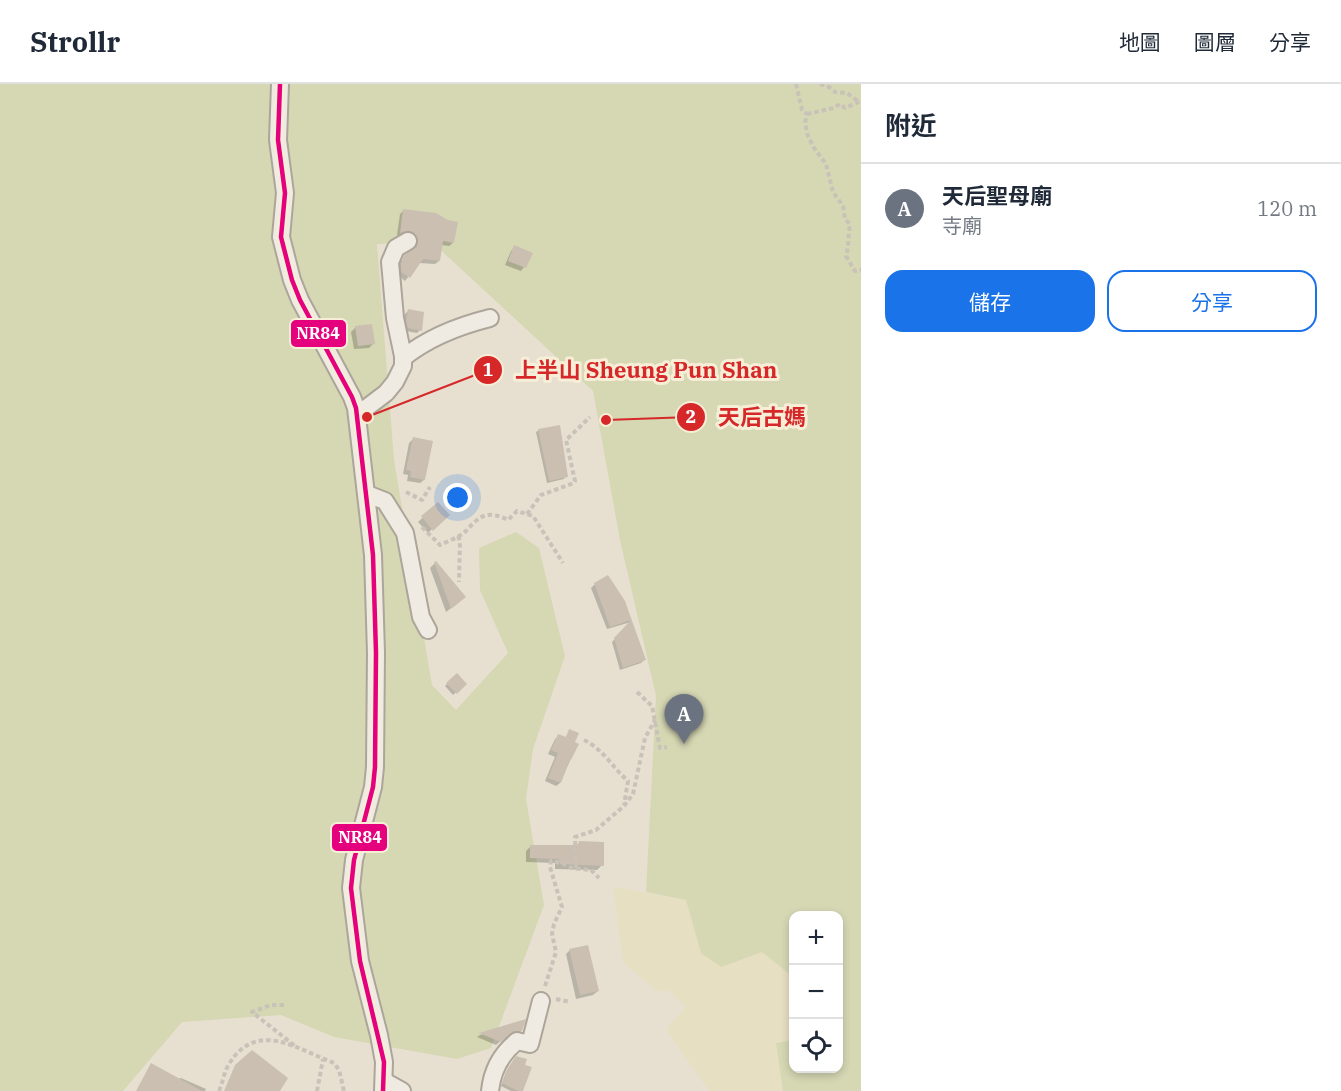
<!DOCTYPE html>
<html lang="zh-TW">
<head>
<meta charset="utf-8">
<style>
  :root { --surface:#fff; --page:#f2f2f3; --text:#1f2937; --muted:#747a83; --line:#e0e1e3; --accent:#1a73e8 }
  body { margin:0; font-family:"IBM Plex Serif","Noto Sans TC",serif; background:var(--page); color:var(--text) }
  .controls { position:absolute; right:18px; bottom:18px; display:grid; overflow:hidden; border-radius:12px; box-shadow:0 3px 9px #0003 }
  .controls button { width:54px; height:54px; display:grid; place-items:center; padding:0; border:0; border-bottom:2px solid var(--line); background:var(--surface); color:var(--text); font:30px sans-serif }
  .you { position:absolute; left:458px; top:414px; width:21px; height:21px; margin:-15px; border:4px solid #fff; border-radius:50%; background:#1a73e8; box-shadow:0 0 0 9px #1a73e833 }
  .badge { display:grid; place-items:center; width:39px; height:39px; border-radius:50%; background:var(--accent); color:#fff; font-size:20px; font-weight:700 }
  .pin { position:absolute; translate:-50% -50px; filter:drop-shadow(0 2px 3px #0008) }
  .pin::after { content:''; position:absolute; top:32px; width:21px; height:18px; background:inherit; clip-path:polygon(0 0,100% 0,50% 100%) }
  .list { margin:0; padding:0; list-style:none }
  h2 { display:flex; justify-content:space-between; align-items:center; height:78px; margin:0; padding:0 24px; font-size:26px }
  h2 small { font-size:20px; font-weight:400; color:var(--muted) }
  .list li { display:grid; grid-template-columns:39px 1fr auto; gap:18px; align-items:center; box-sizing:border-box; height:90px; padding:0 24px; border-top:2px solid var(--line) }
  .list b { display:block; font-size:22px; white-space:nowrap }
  .list p { margin:0; font-size:20px; white-space:nowrap; color:var(--muted) }
  .list em { font-size:20px; font-style:normal; color:var(--muted) }
  .actions { display:flex; gap:12px; padding:18px 24px }
  .actions a { flex:1; padding:14px 0; border:2px solid var(--accent); border-radius:18px; text-align:center; font-size:21px; color:var(--accent) }
  .actions .main { background:var(--accent); color:#fff }
  .icon { flex:none; width:33px; height:33px; fill:none; stroke:currentColor; stroke-width:2; stroke-linecap:round; stroke-linejoin:round }
  .map { position:relative; flex:none; width:861px; height:1007px; overflow:hidden }
  header { display:flex; align-items:center; gap:36px; box-sizing:border-box; height:84px; padding:0 30px; background:var(--surface); border-bottom:2px solid var(--line) }
  header strong { font-size:28px }
  nav { display:flex; gap:33px; margin-inline-start:auto; font-size:21px }
  main { display:flex }
  aside { flex:1; background:var(--surface) }
  .map>svg:first-child { display:block }
  .farmland { fill:#e6dfc2 }
  .green { fill:#d6d7b3 }
  .shadow { fill:#0003 }
  .building { fill:#cbbfb2 }
  .lines { fill:none; stroke-linecap:round; stroke-linejoin:round }
  .minor-casing { stroke:#ada599; stroke-width:20 }
  .path { stroke:#c8c2b9; stroke-width:4; stroke-dasharray:4.5 3; stroke-linecap:butt }
  .minor { stroke:#efebe3; stroke-width:16 }
  .bus-1-casing { stroke:#f7eed8; stroke-width:9 }
  .bus-1 { stroke:#e5007d; stroke-width:4.5 }
  .leader { fill:none; stroke:#d62828; stroke-width:2 }
  .callout-dot { fill:#d62828; stroke:#f7eed8; stroke-width:2 }
  .mark-label { font-size:18px; text-anchor:middle; font-weight:bold; fill:#fff }
  .callout-label { font-size:22px; text-anchor:middle; font-weight:bold; fill:#d62828; stroke:#f7eed8; stroke-width:6; stroke-linejoin:round; paint-order:stroke }
  .line-badge { stroke:#f7eed8; stroke-width:2 }
  .badge-label { font-size:16px; text-anchor:middle; font-weight:bold; fill:#fff }
</style>
</head>
<body>
<header>
<strong>Strollr</strong>
<nav><a>地圖</a><a>圖層</a><a>分享</a></nav>
</header>
<main>
<div class="map">
<svg width="861" height="1007" viewBox="0 0 861 1007">
  <rect width="100%" height="100%" fill="#e7e0d1"/>
  <path class="farmland" d="M613,803L686,816L701,869L763,868L793,893V956L776,959L783,1007H709L666,945L686,923L670,907H656L623,878Z"/>
  <path class="green" d="M0,0H861V1007H783L776,959L793,956L794,984H838V832H794L793,893L762,868L721,883L701,869L686,816L646,808L656,612L620,456L593,307L432,158L377,160L394,376L432,601L456,626L508,569L480,506L479,464L516,448L539,464L565,572L533,665L526,715L544,821L491,964L457,975L334,953L281,931L182,938L123,1007H0Z"/>
  <g class="shadow">
    <path d="M404,126L453,159L449,162L441,161L439,177L435,180L419,179L405,197L398,191V185L401,177L412,169L415,162L413,155L409,151H397L400,130Z"/>
    <path d="M515,163L524,183L521,187L505,181L511,167Z"/>
    <path d="M408,227L420,246L417,249L405,247V230Z"/>
    <path d="M356,243L374,259L369,264L354,265L351,248Z"/>
    <path d="M539,346L566,392L564,395L547,399L536,348Z"/>
    <path d="M413,355L424,396L420,399L407,397L408,391L403,390L409,359Z"/>
    <path d="M438,420L447,431L428,449L418,438Z"/>
    <path d="M435,479L459,518L446,528L430,484Z"/>
    <path d="M595,500L624,518L631,538L607,545L591,504Z"/>
    <path d="M631,538L644,576L641,579L620,586L612,558Z"/>
    <path d="M457,591L465,600L453,611L445,602Z"/>
    <path d="M570,647L574,659L577,661L560,699L556,702L545,697L555,673L548,670L555,655L559,652L565,654Z"/>
    <path d="M579,759L602,781L597,786L555,785V779L526,778V767L531,762H576Z"/>
    <path d="M570,866L598,907L593,911L576,915L566,870Z"/>
    <path d="M523,937L521,947L517,950H509L496,961L477,953L480,951Z"/>
    <path d="M514,976L521,1007H511L501,1002L506,988Z"/>
    <path d="M181,994L206,1005L205,1007H137Z"/>
  </g>
  <g class="building">
    <path d="M403,125L436,129L448,136L458,138L454,159L443,157L440,177L423,175L410,194L401,188V180L404,171L417,163L418,156L413,148L407,147L400,149Z"/>
    <path d="M514,161L533,169L526,184L508,177Z"/>
    <path d="M408,225L424,228L422,247L408,244L406,237Z"/>
    <path d="M372,240L375,260L358,262L355,242Z"/>
    <path d="M560,341L568,393L549,397L538,345Z"/>
    <path d="M413,353L433,357L425,396L410,393L411,387L406,386Z"/>
    <path d="M438,418L450,431L433,447L421,432Z"/>
    <path d="M436,477L466,513L451,525L434,478Z"/>
    <path d="M608,491L625,517L646,576L623,584L614,554L631,536L610,543L594,499Z"/>
    <path d="M457,589L467,600L457,610L446,599Z"/>
    <path d="M569,645L579,649L575,658L579,660L571,676L570,675L561,699L548,694L558,669L551,666L558,650L566,653Z"/>
    <path d="M579,757L604,758V782L560,780L559,775L530,774V761H578Z"/>
    <path d="M588,861L599,907L580,911L569,865Z"/>
    <path d="M526,935L522,947H514L501,958L479,949Z"/>
    <path d="M252,966L288,994L280,1007H224L235,981Z"/>
    <path d="M516,972L527,975L525,981L532,983L523,1007H518L502,999L508,984Z"/>
    <path d="M151,979L202,1007H136Z"/>
  </g>
  <g class="lines">
    <defs>
      <g id="minor">
        <path d="M280,0L278,56L285,109L281,153L292,196L300,216L352,313L356,324L373,471L376,569L375,683L373,703L354,776L351,804L360,877L379,951L384,978L383,1007"/>
        <path d="M403,274C429,253 458,242 490,234"/>
        <path d="M357,331L386,309L395,298L403,282V272L395,234L390,178L396,164L408,157"/>
        <path d="M367,410L385,417L405,449L421,533L428,546"/>
        <path d="M384,997L402,1007"/>
        <path d="M490,1007C492,987 501,970 517,957L530,960L541,917"/>
      </g>
    </defs>
    <use href="#minor" class="minor-casing"/>
    <g class="path">
      <path d="M796,0L802,26L807,30L805,39L808,52L814,64L826,80L833,108L843,122L845,135L850,140C848,151 849,161 846,172L855,187L861,186"/>
      <path d="M820,0L829,3L835,8L847,9L858,17"/>
      <path d="M807,30L834,24L840,20L845,24L861,17"/>
      <path d="M406,408L422,416L430,403"/>
      <path d="M527,430L541,411L574,399L575,397L566,356L590,333"/>
      <path d="M422,443L440,461C448,457 460,453 466,447C480,431 488,426 508,436L517,427L533,432L563,479"/>
      <path d="M458,452L460,457L459,498"/>
      <path d="M637,608L652,622L660,664L667,663"/>
      <path d="M584,656C603,665 613,684 628,697L624,721"/>
      <path d="M576,784L575,753L596,746L624,722L633,710L645,654L655,636"/>
      <path d="M545,902L556,868L552,850L554,840L562,823L550,783L551,777L562,779L572,784L591,786L599,794"/>
      <path d="M556,915L570,918"/>
      <path d="M284,921H271L252,928L295,962"/>
      <path d="M219,1007C223,998 224,988 229,980C257,935 297,965 334,979L339,986L344,1007"/>
      <path d="M317,1007L323,975"/>
    </g>
    <use href="#minor" class="minor"/>
    <defs>
      <path id="bus-1" d="M280,0L278,56L285,109L281,153L292,196L300,216L352,313L356,324L373,471L376,569L375,683L373,703L354,776L351,804L360,877L384,978L383,1007"/>
    </defs>
    <use href="#bus-1" class="bus-1-casing"/>
    <use href="#bus-1" class="bus-1"/>
  </g>
  <path class="leader" d="M367 333L488 286M606 336L691 333"/>
  <g class="callout-dot">
    <circle cx="367" cy="333" r="6"/>
    <circle cx="606" cy="336" r="6"/>
    <circle cx="488" cy="286" r="15"/>
    <circle cx="691" cy="333" r="15"/>
  </g>
  <g class="mark-label">
    <text x="488" y="292">1</text>
    <text x="691" y="339">2</text>
  </g>
  <g class="callout-label">
    <text x="646" y="294">上半山 Sheung Pun Shan</text>
    <text x="762" y="341">天后古媽</text>
  </g>
  <g class="line-badge">
    <rect x="290" y="235" width="57" height="29" rx="6" fill="#e5007d"/>
    <rect x="331" y="739" width="57" height="29" rx="6" fill="#e5007d"/>
  </g>
  <g class="badge-label">
    <text x="318" y="255">NR84</text>
    <text x="360" y="759">NR84</text>
  </g>
</svg>
<div class="controls">
<button>+</button>
<button>−</button>
<button><svg class="icon" aria-label="locate" viewBox="0 0 24 24"><circle cx="12" cy="12" r="6"/><path d="M12 2v4M12 18v4M2 12h4M18 12h4"/></svg></button>
</div>
<div class="you"></div>
<div class="pin badge" style="left:684px;top:660px;background:#6b7280">A</div>
</div>
<aside>
<h2>附近<small></small></h2>
<ul class="list">
<li><span class="badge" style="background:#6b7280">A</span><div><b>天后聖母廟</b><p>寺廟</p></div><em>120 m</em></li>
</ul>
<div class="actions"><a class="main">儲存</a><a>分享</a></div>
</aside>
</main>
</body>
</html>
